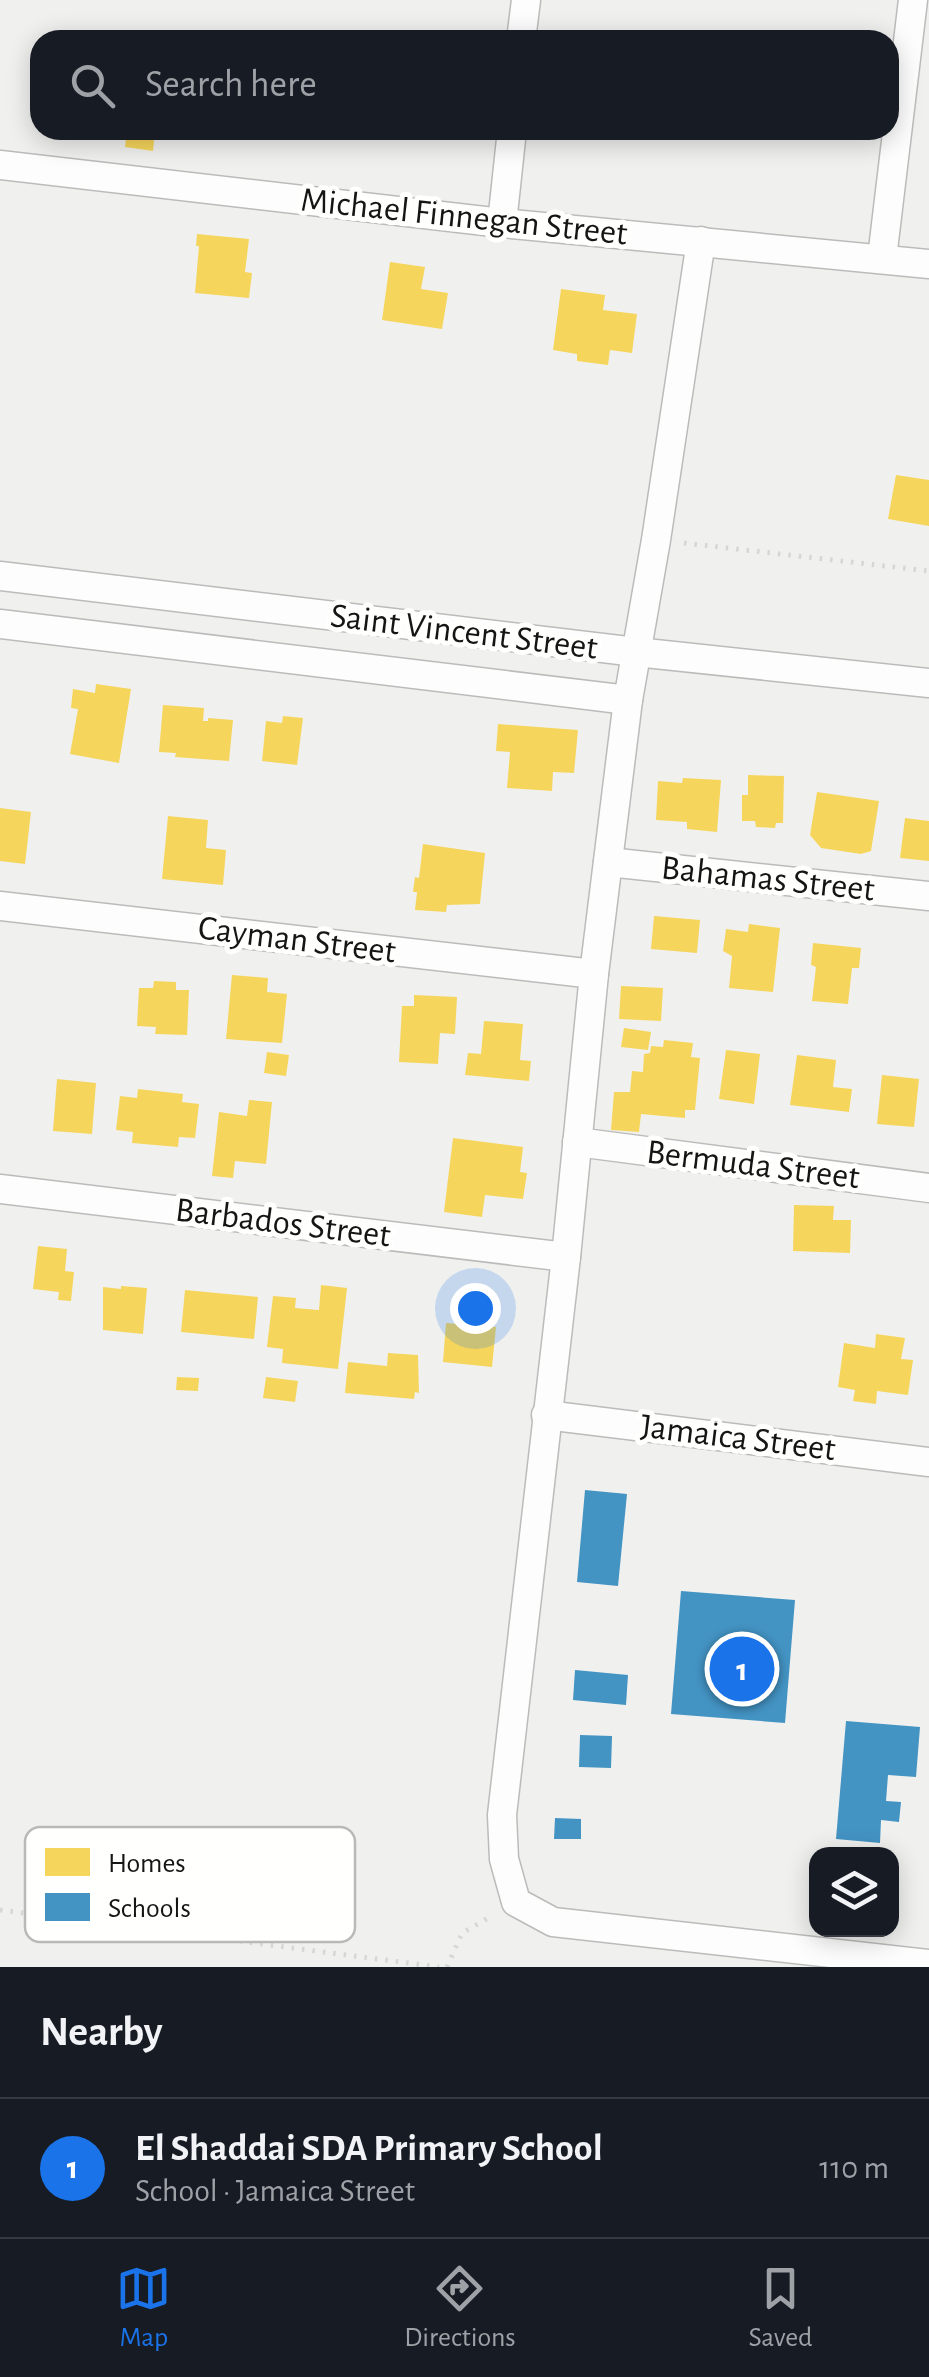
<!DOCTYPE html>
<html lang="en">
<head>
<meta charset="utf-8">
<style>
  :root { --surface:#171b24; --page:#20242c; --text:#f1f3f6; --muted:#9ea1a6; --line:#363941; --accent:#1a73e8 }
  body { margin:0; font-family:"Alegreya Sans",sans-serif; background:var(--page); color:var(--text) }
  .controls { position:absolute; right:30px; bottom:30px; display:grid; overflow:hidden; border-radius:20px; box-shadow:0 5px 25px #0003 }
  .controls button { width:90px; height:90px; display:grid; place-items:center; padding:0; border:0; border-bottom:2px solid var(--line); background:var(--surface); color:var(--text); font:50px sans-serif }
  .you { position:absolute; left:475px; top:1308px; width:35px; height:35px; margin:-25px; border:8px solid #fff; border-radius:50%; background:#1a73e8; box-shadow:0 0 0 15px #1a73e833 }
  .badge { display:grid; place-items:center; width:65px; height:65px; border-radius:50%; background:var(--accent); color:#fff; font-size:32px; font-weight:700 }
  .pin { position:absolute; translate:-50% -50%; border:5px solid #fff; box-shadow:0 2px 10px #0006 }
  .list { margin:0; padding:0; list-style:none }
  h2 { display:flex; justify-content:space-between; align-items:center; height:130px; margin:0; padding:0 40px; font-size:42px }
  h2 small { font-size:32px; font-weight:400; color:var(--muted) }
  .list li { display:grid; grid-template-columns:65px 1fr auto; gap:30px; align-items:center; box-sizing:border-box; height:140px; padding:0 40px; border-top:2px solid var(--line) }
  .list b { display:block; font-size:38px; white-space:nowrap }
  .list p { margin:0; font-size:32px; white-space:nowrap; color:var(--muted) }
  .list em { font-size:32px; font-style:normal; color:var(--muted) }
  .icon { flex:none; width:55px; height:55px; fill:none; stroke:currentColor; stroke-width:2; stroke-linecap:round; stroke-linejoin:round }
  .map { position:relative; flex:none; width:929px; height:1967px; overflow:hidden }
  .search { position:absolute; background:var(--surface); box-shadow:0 5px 25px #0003; left:30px; right:30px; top:30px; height:110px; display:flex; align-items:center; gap:25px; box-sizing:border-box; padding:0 35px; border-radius:30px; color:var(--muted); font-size:38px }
  .sheet { height:270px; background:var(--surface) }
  nav { display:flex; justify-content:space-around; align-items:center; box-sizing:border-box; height:140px; border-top:2px solid var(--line); background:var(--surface); font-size:28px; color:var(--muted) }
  nav a { display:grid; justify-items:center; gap:5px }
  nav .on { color:var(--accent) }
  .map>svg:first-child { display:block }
  .homes { fill:#f6d55c }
  .schools { fill:#4393c3 }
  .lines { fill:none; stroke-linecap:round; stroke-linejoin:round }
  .minor-casing { stroke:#bbbcba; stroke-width:31 }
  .path { stroke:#d6d6d5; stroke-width:5; stroke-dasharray:2.5 8; stroke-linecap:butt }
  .minor { stroke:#fdfdfd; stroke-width:28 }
  .labels { text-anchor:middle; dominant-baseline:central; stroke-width:10; stroke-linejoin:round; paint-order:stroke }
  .street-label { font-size:35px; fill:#151514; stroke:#fffffd }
  .key { fill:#fffffd; stroke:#b9b9b7; stroke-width:2.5 }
  .key-label { font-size:28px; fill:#151514 }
</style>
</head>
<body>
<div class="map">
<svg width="929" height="1967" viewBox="0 0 929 1967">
  <rect width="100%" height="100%" fill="#f0f1ef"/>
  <g class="homes">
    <path d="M127,130H155L153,151L125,147Z"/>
    <path d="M197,234L249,239L245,272L252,273L249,298L195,293L199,246H196Z"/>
    <path d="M390,262L425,267L421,289L448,293L442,329L382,320Z"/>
    <path d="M561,289L605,295L603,310L637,314L632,353L610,350L608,365L577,361V354L553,350Z"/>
    <path d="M896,475L929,480V526L888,519Z"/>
    <path d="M96,684L131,689L119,763L70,754L78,709L71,708L73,689L95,693Z"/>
    <path d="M163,705L204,708L203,721H208V718L233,720L229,761L175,757L176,753L159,752Z"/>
    <path d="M283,716L303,718L297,765L262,761L266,721L282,723Z"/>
    <path d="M498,724L578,730L574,773L553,772L552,791L507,788L510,752L496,751Z"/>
    <path d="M748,775L784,776L783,823H776L775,828L756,827L755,821H742V795H748Z"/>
    <path d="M683,778L721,780L717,832L687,829V822L656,820L658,781L682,783Z"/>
    <path d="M817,792L879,801L871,851L861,854L821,848L810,835Z"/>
    <path d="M0,808L31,812L25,864L0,861Z"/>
    <path d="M168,816L208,820L206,848L226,850L223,885L162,879Z"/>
    <path d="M905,818L929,821V861L900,858Z"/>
    <path d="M423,844L485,853L480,904L447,905L446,912L415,910L417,892H413L415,877L419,878Z"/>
    <path d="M654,916L700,920L697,953L651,949Z"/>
    <path d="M749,924L780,928L773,992L729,988L732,956L723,951L726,929L748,932Z"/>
    <path d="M813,943L861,948L859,968H852L848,1004L812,1001L816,967L811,965Z"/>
    <path d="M232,975L268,978L267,992L287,994L282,1043L226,1039Z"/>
    <path d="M154,981L176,982V990H189L187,1035L155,1034L156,1027L137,1026L139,988H153Z"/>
    <path d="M621,986L663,988L661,1021L619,1019Z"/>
    <path d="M414,995L457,997L455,1034L440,1033L438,1064L399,1062L402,1006H414Z"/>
    <path d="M484,1021L523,1024L520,1060L531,1061L529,1081L465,1075L468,1053L481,1054Z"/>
    <path d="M624,1028L651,1032L648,1050L621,1047Z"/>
    <path d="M664,1040L693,1043L691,1057L700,1058L695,1110H685V1118L641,1114L639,1132L611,1130L614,1092H630L632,1071L643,1072L644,1054L650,1053L651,1046L663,1047Z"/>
    <path d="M726,1050L760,1054L754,1104L719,1099Z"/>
    <path d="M267,1052L289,1055L286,1076L264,1073Z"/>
    <path d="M797,1055L836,1060L833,1087L852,1089L849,1112L790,1105Z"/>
    <path d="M882,1075L919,1079L914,1127L877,1124Z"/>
    <path d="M57,1079L96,1083L92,1134L53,1131Z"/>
    <path d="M138,1089L183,1094L182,1102L199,1104L195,1138L179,1137L178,1147L132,1143L133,1132L116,1130L120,1096L137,1098Z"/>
    <path d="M249,1100L272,1102L266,1164L235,1161L233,1178L212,1176L219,1112L247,1116Z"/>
    <path d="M453,1138L523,1147L520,1172L527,1173L523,1199L485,1195L482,1217L444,1212Z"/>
    <path d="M794,1205L834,1206L833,1220H851L850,1253L793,1251Z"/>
    <path d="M38,1246L67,1249L65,1271L74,1272L71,1301L58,1300L59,1292L33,1289Z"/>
    <path d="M321,1285L347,1288L338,1369L282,1363L283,1349L267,1347L273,1296L296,1298L295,1308L319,1310Z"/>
    <path d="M121,1286L147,1288L143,1334L103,1330V1287L121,1289Z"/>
    <path d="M185,1290L258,1297L254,1339L181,1332Z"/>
    <path d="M446,1323L496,1327L492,1367L443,1362Z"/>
    <path d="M876,1334L905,1338L901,1359L913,1360L908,1395L877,1391L876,1404L853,1401L855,1390L838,1387L844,1343L875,1348Z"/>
    <path d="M388,1353L418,1355L419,1393L415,1392L414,1399L345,1393L348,1362L387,1366Z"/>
    <path d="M177,1377L199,1378L198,1391L176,1390Z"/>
    <path d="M266,1377L298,1381L295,1402L263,1398Z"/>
  </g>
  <g class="schools">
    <path d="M585,1490L627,1494L618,1586L577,1582Z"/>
    <path d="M681,1591L795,1600L785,1723L671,1714Z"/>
    <path d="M575,1670L628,1675L626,1705L573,1700Z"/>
    <path d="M846,1721L920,1727L916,1777L888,1775L886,1801L901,1802L899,1822L881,1820L880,1843L836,1839Z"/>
    <path d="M580,1735L612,1736L611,1768L579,1767Z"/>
    <path d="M555,1818L581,1819V1839H554Z"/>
  </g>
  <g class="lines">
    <defs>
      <g id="minor">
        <path d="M521,40L526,0"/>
        <path d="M0,165L502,223L929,264"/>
        <path d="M502,223L512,130"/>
        <path d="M701,241L656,540L628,700L594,974L566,1257L502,1815L504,1859L516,1902L553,1922L929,1964"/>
        <path d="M882,258L913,0"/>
        <path d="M0,576L636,652L929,683"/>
        <path d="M0,624L628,700"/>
        <path d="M608,862L929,896"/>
        <path d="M0,906L594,974"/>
        <path d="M577,1142L929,1188"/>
        <path d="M0,1189L566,1257"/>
        <path d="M546,1415L929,1462"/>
      </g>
    </defs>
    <use href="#minor" class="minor-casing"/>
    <g class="path">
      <path d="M684,543L929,571"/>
      <path d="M0,1910L439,1967"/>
      <path d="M447,1967L462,1933L492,1916"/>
    </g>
    <use href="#minor" class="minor"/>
  </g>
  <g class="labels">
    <g class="street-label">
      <text transform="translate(464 217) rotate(6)">Michael Finnegan Street</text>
      <text transform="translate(464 632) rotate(7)">Saint Vincent Street</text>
      <text transform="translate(768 879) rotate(6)">Bahamas Street</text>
      <text transform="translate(297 940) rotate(7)">Cayman Street</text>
      <text transform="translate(753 1165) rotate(7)">Bermuda Street</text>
      <text transform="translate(283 1223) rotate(7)">Barbados Street</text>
      <text transform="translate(738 1438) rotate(7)">Jamaica Street</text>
    </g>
  </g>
  <rect x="25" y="1827" width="330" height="115" rx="15" class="key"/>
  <rect x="45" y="1848" width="45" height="28" fill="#f6d55c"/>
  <rect x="45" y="1893" width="45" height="28" fill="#4393c3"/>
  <g class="key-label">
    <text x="108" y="1872">Homes</text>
    <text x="108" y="1917">Schools</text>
  </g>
</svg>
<div class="controls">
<button><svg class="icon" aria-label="layers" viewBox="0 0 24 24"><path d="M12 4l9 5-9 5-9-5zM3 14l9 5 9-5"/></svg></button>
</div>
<div class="you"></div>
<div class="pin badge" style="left:742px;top:1669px">1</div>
<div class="search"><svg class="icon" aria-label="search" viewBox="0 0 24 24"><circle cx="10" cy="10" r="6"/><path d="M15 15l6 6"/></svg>Search here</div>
</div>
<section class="sheet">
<h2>Nearby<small></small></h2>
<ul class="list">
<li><span class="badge">1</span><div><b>El Shaddai SDA Primary School</b><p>School · Jamaica Street</p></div><em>110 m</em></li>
</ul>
</section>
<nav>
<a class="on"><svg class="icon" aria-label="map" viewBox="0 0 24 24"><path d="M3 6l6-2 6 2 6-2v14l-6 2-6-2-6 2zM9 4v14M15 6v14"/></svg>Map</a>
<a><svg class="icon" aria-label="directions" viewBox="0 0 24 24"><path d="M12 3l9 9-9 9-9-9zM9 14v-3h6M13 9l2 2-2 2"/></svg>Directions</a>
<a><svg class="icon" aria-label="saved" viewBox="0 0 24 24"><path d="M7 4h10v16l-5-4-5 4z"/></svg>Saved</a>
</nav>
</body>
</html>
